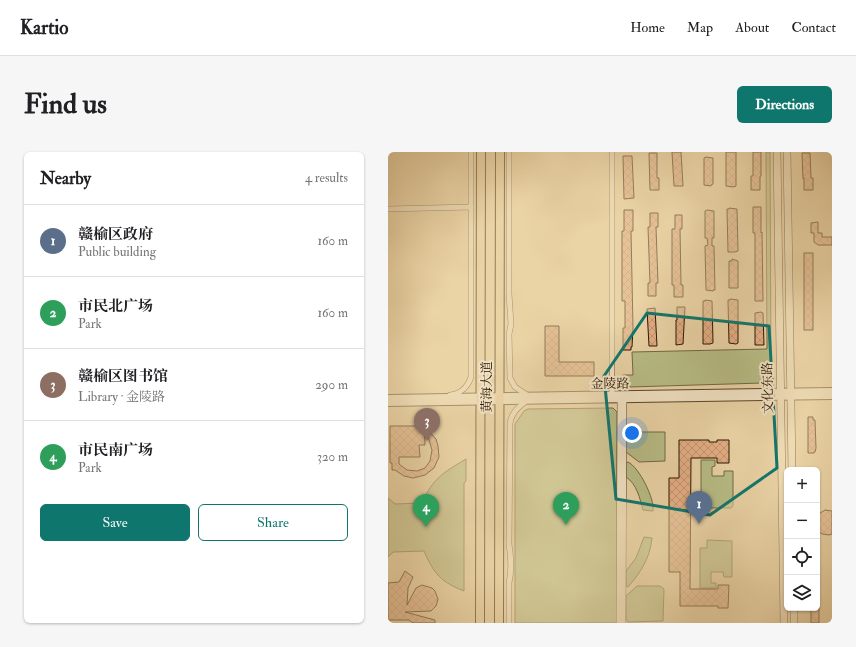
<!DOCTYPE html>
<html lang="en">
<head>
<meta charset="utf-8">
<style>
  :root { --surface:#fff; --page:#f6f6f6; --text:#202124; --muted:#757577; --line:#e0e0e0; --accent:#0f766e }
  body { margin:0; font-family:"IM FELL Double Pica","Noto Serif SC",serif; background:var(--page); color:var(--text) }
  .controls { position:absolute; right:12px; bottom:12px; display:grid; overflow:hidden; border-radius:6px; box-shadow:0 1px 3px #0004 }
  .controls button { width:36px; height:36px; display:grid; place-items:center; padding:0; border:0; border-bottom:1px solid var(--line); background:var(--surface); color:var(--text); font:20px sans-serif }
  .you { position:absolute; left:244px; top:281px; width:14px; height:14px; margin:-10px; border:3px solid #fff; border-radius:50%; background:#1a73e8; box-shadow:0 0 0 6px #1a73e833 }
  .badge { display:grid; place-items:center; width:26px; height:26px; border-radius:50%; background:var(--accent); color:#fff; font-size:13px; font-weight:700 }
  .pin { position:absolute; translate:-50% -33px; filter:drop-shadow(0 1px 2px #0008) }
  .pin::after { content:''; position:absolute; top:21px; width:14px; height:12px; background:inherit; clip-path:polygon(0 0,100% 0,50% 100%) }
  .list { margin:0; padding:0; list-style:none }
  h2 { display:flex; justify-content:space-between; align-items:center; height:52px; margin:0; padding:0 16px; font-size:17px }
  h2 small { font-size:13px; font-weight:400; color:var(--muted) }
  .list li { display:grid; grid-template-columns:26px 1fr auto; gap:12px; align-items:center; box-sizing:border-box; height:72px; padding:0 16px; border-top:1px solid var(--line) }
  .list b { display:block; font-size:15px; white-space:nowrap }
  .list p { margin:0; font-size:13px; white-space:nowrap; color:var(--muted) }
  .list em { font-size:13px; font-style:normal; color:var(--muted) }
  .actions { display:flex; gap:8px; padding:12px 16px }
  .actions a { flex:1; padding:9px 0; border:1px solid var(--accent); border-radius:6px; text-align:center; font-size:14px; color:var(--accent) }
  .actions .main { background:var(--accent); color:#fff }
  .icon { flex:none; width:22px; height:22px; fill:none; stroke:currentColor; stroke-width:2; stroke-linecap:round; stroke-linejoin:round }
  .map { position:relative; flex:none; width:444px; height:471px; overflow:hidden; border-radius:6px }
  header { display:flex; align-items:center; gap:24px; box-sizing:border-box; height:56px; padding:0 20px; background:var(--surface); border-bottom:1px solid var(--line) }
  header strong { font-size:19px }
  nav { display:flex; gap:22px; margin-inline-start:auto; font-size:14px }
  .intro { display:flex; align-items:center; justify-content:space-between; box-sizing:border-box; height:96px; padding:0 24px }
  h1 { margin:0; font-size:28px }
  .button { padding:10px 18px; border-radius:6px; background:var(--accent); color:#fff; font-size:14px; font-weight:700 }
  main { display:flex; gap:24px; padding:0 24px }
  aside { flex:1; background:var(--surface); border-radius:6px; box-shadow:0 1px 3px #0004 }
  .map>svg:first-child { display:block }
  .green { fill:#b7bc86; stroke:#706844 }
  .building { fill:url(#building-cross-hatch); stroke:#291501 }
  .lines { fill:none; stroke-linecap:round; stroke-linejoin:round }
  .minor-casing { stroke:#59442a; stroke-width:6 }
  .tertiary-casing { stroke:#59442a; stroke-width:8 }
  .secondary-casing { stroke:#291501; stroke-width:8 }
  .primary-casing { stroke:#291501; stroke-width:10 }
  .minor { stroke:#f1e2c4; stroke-width:5 }
  .tertiary { stroke:#f1e2c4; stroke-width:6 }
  .secondary { stroke:#f1e2c4; stroke-width:7 }
  .primary { stroke:#ead3a5; stroke-width:8 }
  .marked { fill:none; stroke:#0f766e; stroke-width:3; stroke-linejoin:round }
  .labels { text-anchor:middle; dominant-baseline:central; stroke-width:4; stroke-linejoin:round; paint-order:stroke }
  .street-label { font-size:13px; fill:#291501; stroke:#f1e2c4 }
</style>
</head>
<body>
<header>
<strong>Kartio</strong>
<nav><a>Home</a><a>Map</a><a>About</a><a>Contact</a></nav>
</header>
<div class="intro"><h1>Find us</h1><a class="button">Directions</a></div>
<main>
<aside>
<h2>Nearby<small>4 results</small></h2>
<ul class="list">
<li><span class="badge" style="background:#5c6f8a">1</span><div><b>赣榆区政府</b><p>Public building</p></div><em>160 m</em></li>
<li><span class="badge" style="background:#2e9e5b">2</span><div><b>市民北广场</b><p>Park</p></div><em>160 m</em></li>
<li><span class="badge" style="background:#8d6e63">3</span><div><b>赣榆区图书馆</b><p>Library · 金陵路</p></div><em>290 m</em></li>
<li><span class="badge" style="background:#2e9e5b">4</span><div><b>市民南广场</b><p>Park</p></div><em>320 m</em></li>
</ul>
<div class="actions"><a class="main">Save</a><a>Share</a></div>
</aside>
<div class="map">
<svg width="444" height="471" viewBox="0 0 444 471">
  <defs>
    <pattern id="building-cross-hatch" width="8" height="8" patternUnits="userSpaceOnUse"><rect width="8" height="8" fill="#e4ae85"/><path d="M0 0l8 8M0 8l8-8" fill="none" stroke="#c49571"/></pattern>
  </defs>
  <rect width="100%" height="100%" fill="#ead3a5"/>
  <filter id="stains"><feTurbulence type="fractalNoise" baseFrequency=".005" numOctaves="4"/><feColorMatrix values="0 0 0 0 .2 0 0 0 0 .09 0 0 0 0 .02 0 0 0 .5 -.17"/></filter>
  <radialGradient id="worn" r=".72"><stop offset=".6" stop-color="#630" stop-opacity="0"/><stop offset="1" stop-color="#630" stop-opacity=".3"/></radialGradient>
  <g class="green">
    <path d="M378,0H382L383,222L379,221L374,227V231L242,235L234,228L235,223H245L244,200L379,197Z"/>
    <path d="M225,256L229,260V471H127V272L136,259L140,257Z"/>
    <path d="M241,280H277V309L251,310L238,300V282Z"/>
    <path d="M78,307V329L76,331V439C53,430 46,422 36,399L5,400L0,405V346L7,352L34,351C45,326 55,321 78,307Z"/>
    <path d="M313,308H327V314L324,315V324H336V319H345V354L343,356H321L319,354V349H313Z"/>
    <path d="M240,310C251,315 267,347 265,359L255,358C252,347 249,332 238,325V311Z"/>
    <path d="M256,385L264,386C262,406 253,420 240,435L238,434V419L248,406Z"/>
    <path d="M319,388L344,389V425H336L335,420H323V431H328V436H312V396H319Z"/>
    <path d="M249,434H272L276,437L275,469L240,470L238,467V444Z"/>
  </g>
  <g class="building">
    <path d="M284,0H293L295,34H286Z"/>
    <path d="M338,0H348V34L345,35L338,34Z"/>
    <path d="M365,0H373V24H372V38H363V24H365Z"/>
    <path d="M261,1H269V26H271V38H262Z"/>
    <path d="M414,1H422L423,26H425V38H416V26L415,27Z"/>
    <path d="M235,4H244L246,46L236,47Z"/>
    <path d="M318,5L325,6V32L323,33V34L316,33V6Z"/>
    <path d="M365,55H373V81L374,80L375,149H367V81H365Z"/>
    <path d="M341,56L349,57L350,99L347,100H340L339,57H341Z"/>
    <path d="M236,58H245V79H243L245,176L244,195H243V198H235V176H237V149H234V79H236Z"/>
    <path d="M319,58L326,59V86H324V94H326L327,138H325V139L318,138L317,94L320,93L319,86H317V59Z"/>
    <path d="M262,61H270V75H268L270,131H268V144H260V131H262L260,75H262Z"/>
    <path d="M287,63H294V77H292L293,133H295V145H286V133H284V77H287Z"/>
    <path d="M430,70V81H434V85H444V93H430L426,90V81H423V71Z"/>
    <rect x="416" y="101" width="9" height="77"/>
    <path d="M344,107L350,109V136H341V109H344Z"/>
    <path d="M342,147L350,148V191L348,192L341,191L340,148H342Z"/>
    <path d="M317,148L324,149L325,191L322,192H315V149H317Z"/>
    <path d="M289,155H297L295,192L288,193V168H289Z"/>
    <path d="M267,156L269,194H261L259,157Z"/>
    <path d="M373,160L375,161L376,193H367V161Z"/>
    <path d="M157,174H171V210H206V224H157Z"/>
    <path d="M420,265H425V268H427L428,296L427,300H426V301H420Z"/>
    <path d="M36,268L37,293H31L32,305H11V312L19,318L29,319L37,316L42,309L44,298L36,271L43,278L41,279L48,287L50,294L51,305L46,316L37,323L25,326L16,324L7,318H4V311H2V274H30Z"/>
    <path d="M291,288H321V290H329V288H341V311H329V306H303L302,437H330V433H341L340,456H330V454H292V420H281V326H291Z"/>
    <path d="M437,358L444,359V382L441,383L434,382L429,378V363Z"/>
    <path d="M17,419L25,425L20,436L19,453L28,436L34,433L44,436L47,439L50,447L48,454L43,459L17,460L47,468V471H25L21,468H0V431L11,430Z"/>
    <rect x="423" y="456" width="8" height="15"/>
  </g>
  <g class="lines">
    <defs>
      <g id="minor">
        <path d="M121,0V142L123,172L121,182L122,226L127,235L139,243"/>
        <path d="M224,0V243"/>
        <path d="M0,57L83,55"/>
        <path d="M62,243C73,242 80,234 83,225V0"/>
        <path d="M121,471V431C124,418 123,405 121,392L122,271C124,260 130,256 138,249"/>
        <path d="M231,471L232,244"/>
        <path d="M235,471L236,244"/>
      </g>
      <g id="tertiary">
        <path d="M0,246L444,239"/>
        <path d="M0,251L444,244"/>
      </g>
      <g id="secondary">
        <path d="M389,0L396,471"/>
        <path d="M399,0L404,318"/>
        <path d="M406,456V471"/>
      </g>
      <g id="primary">
        <path d="M92,471L93,0"/>
        <path d="M111,471L112,0"/>
      </g>
    </defs>
    <use href="#minor" class="minor-casing"/>
    <use href="#tertiary" class="tertiary-casing"/>
    <use href="#secondary" class="secondary-casing"/>
    <use href="#primary" class="primary-casing"/>
    <use href="#minor" class="minor"/>
    <use href="#tertiary" class="tertiary"/>
    <use href="#secondary" class="secondary"/>
    <use href="#primary" class="primary"/>
  </g>
  <path d="M0 0H444V471H0ZM259,161L381,174L389,316L322,363L228,347L216,224Z" fill="#ead3a5" fill-opacity=".55" fill-rule="evenodd"/>
  <path class="marked" d="M259,161L381,174L389,316L322,363L228,347L216,224Z"/>
  <g class="labels">
    <g class="street-label">
      <text transform="translate(222 232) rotate(-1)">金陵路</text>
      <text transform="translate(99 235) rotate(-90)">黄海大道</text>
      <text transform="translate(380 236) rotate(-91)">文化东路</text>
    </g>
  </g>
  <rect width="100%" height="100%" filter="url(#stains)"/>
  <rect width="100%" height="100%" fill="url(#worn)"/>
</svg>
<div class="controls">
<button>+</button>
<button>−</button>
<button><svg class="icon" aria-label="locate" viewBox="0 0 24 24"><circle cx="12" cy="12" r="6"/><path d="M12 2v4M12 18v4M2 12h4M18 12h4"/></svg></button>
<button><svg class="icon" aria-label="layers" viewBox="0 0 24 24"><path d="M12 4l9 5-9 5-9-5zM3 14l9 5 9-5"/></svg></button>
</div>
<div class="you"></div>
<div class="pin badge" style="left:311px;top:372px;background:#5c6f8a">1</div>
<div class="pin badge" style="left:178px;top:373px;background:#2e9e5b">2</div>
<div class="pin badge" style="left:39px;top:289px;background:#8d6e63">3</div>
<div class="pin badge" style="left:38px;top:375px;background:#2e9e5b">4</div>
</div>
</main>
</body>
</html>
